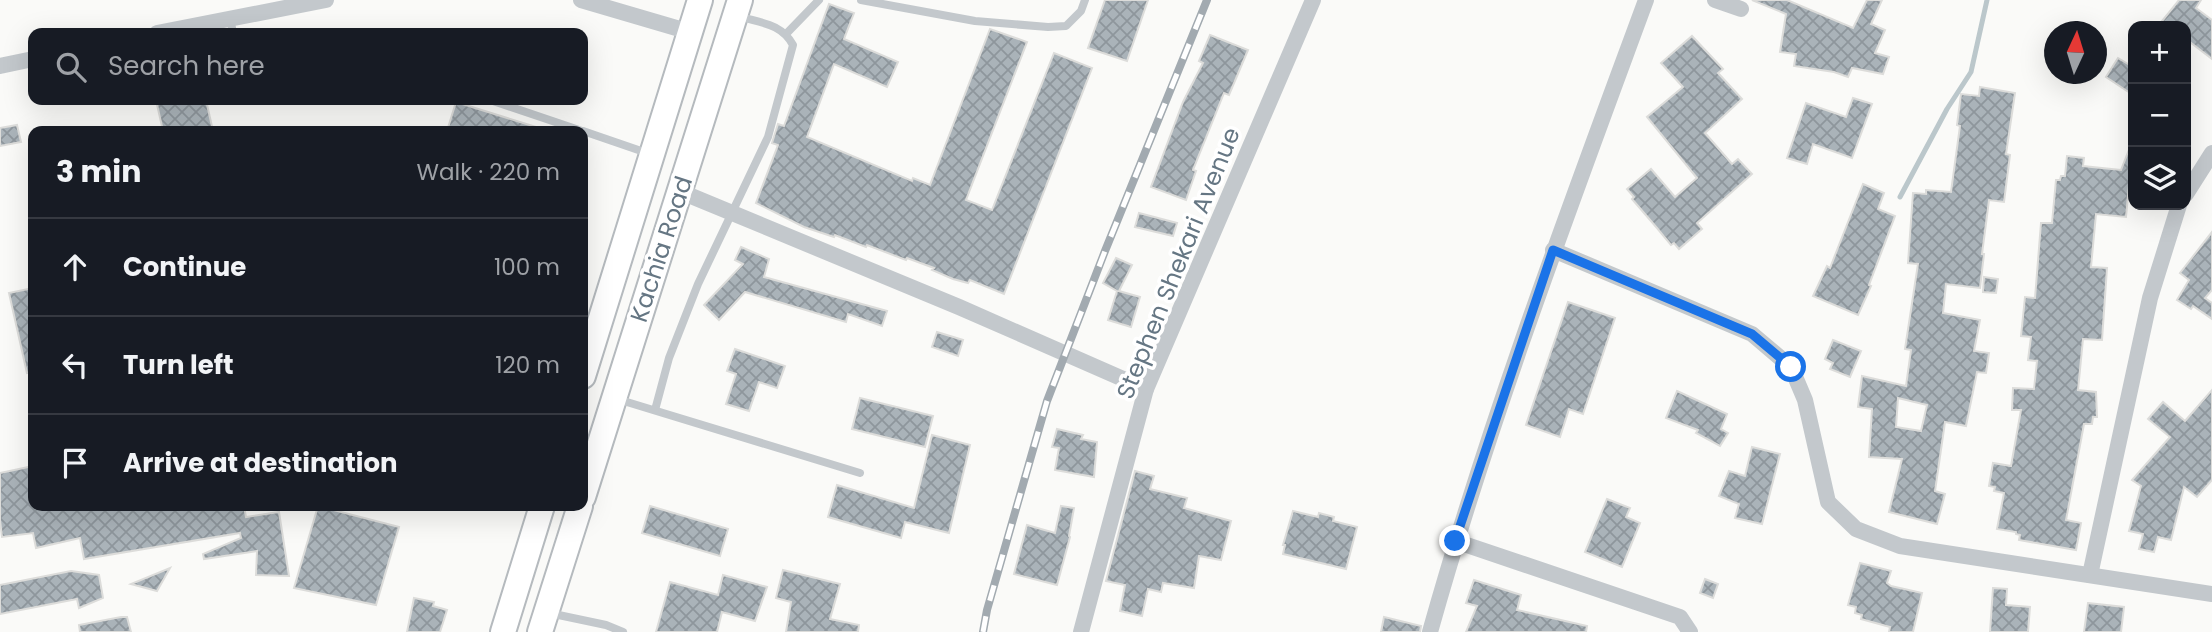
<!DOCTYPE html>
<html lang="en">
<head>
<meta charset="utf-8">
<style>
  :root { --surface:#171b24; --page:#20242c; --text:#f1f3f6; --muted:#9ea1a6; --line:#363941 }
  body { margin:0; font-family:Poppins,sans-serif; background:var(--page); color:var(--text) }
  .controls { position:absolute; right:21px; top:21px; display:grid; overflow:hidden; border-radius:14px; box-shadow:0 7px 28px #0002 }
  .controls button { width:63px; height:63px; display:grid; place-items:center; padding:0; border:0; border-bottom:2px solid var(--line); background:var(--surface); color:var(--text); font:35px sans-serif }
  .compass { position:absolute; left:2044px; top:21px; width:63px; height:63px; border-radius:50%; background:var(--surface); box-shadow:0 7px 28px #0002; rotate:4deg }
  .stop { position:absolute; width:21px; height:21px; margin:-16px; border:5px solid #1a73e8; border-radius:50%; background:#fff }
  .stop.end { background:#1a73e8; border-color:#fff; box-shadow:0 2px 7px #0008 }
  .list { margin:0; padding:0; list-style:none }
  h2 { display:flex; justify-content:space-between; align-items:center; height:91px; margin:0; padding:0 28px; font-size:30px }
  h2 small { font-size:23px; font-weight:400; color:var(--muted) }
  .list li { display:grid; grid-template-columns:46px 1fr auto; gap:21px; align-items:center; box-sizing:border-box; height:98px; padding:0 28px; border-top:2px solid var(--line) }
  .list b { display:block; font-size:26px; white-space:nowrap }
  .list em { font-size:23px; font-style:normal; color:var(--muted) }
  .icon { flex:none; width:38px; height:38px; fill:none; stroke:currentColor; stroke-width:2; stroke-linecap:round; stroke-linejoin:round }
  .map { position:relative; flex:none; width:2212px; height:632px; overflow:hidden }
  .search { position:absolute; background:var(--surface); box-shadow:0 7px 28px #0002; left:28px; top:28px; width:560px; height:77px; display:flex; align-items:center; gap:18px; box-sizing:border-box; padding:0 24px; border-radius:14px; color:var(--muted); font-size:26px }
  .panel { position:absolute; background:var(--surface); box-shadow:0 7px 28px #0002; left:28px; top:126px; width:560px; height:385px; border-radius:14px }
  .map>svg:first-child { display:block }
  .lines { fill:none; stroke-linecap:round; stroke-linejoin:round }
  .stream { stroke:#bbc7cb; stroke-width:5 }
  .building { fill:url(#building-cross-hatch); stroke:#dcdcda; stroke-width:2; fill-rule:evenodd }
  .primary-casing { stroke:#b5babe; stroke-width:28 }
  .lane { stroke:#c3c8cc; stroke-width:8 }
  .street { stroke:#c3c8cc; stroke-width:16 }
  .primary { stroke:#fff; stroke-width:24 }
  .rail-casing { stroke:#a2aab0; stroke-width:8 }
  .rail { stroke:#fff; stroke-width:5; stroke-dasharray:16; stroke-linecap:butt }
  .route { stroke:#1a73e8; stroke-width:9 }
  .labels { text-anchor:middle; dominant-baseline:central; stroke-width:7; stroke-linejoin:round; paint-order:stroke }
  .street-label { font-size:24px; fill:#657683; stroke:#fff }
</style>
</head>
<body>
<div class="map">
<svg width="2212" height="632" viewBox="0 0 2212 632">
  <defs>
    <pattern id="building-cross-hatch" width="8" height="8" patternUnits="userSpaceOnUse" patternTransform="scale(1.75)"><rect width="8" height="8" fill="#aab3b9"/><path d="M0 0l8 8M0 8l8-8" fill="none" stroke="#8e969c"/></pattern>
  </defs>
  <rect width="100%" height="100%" fill="#fafaf8"/>
  <g class="lines">
    <path class="stream" d="M1900,197L1947,109L1971,72L1987,0"/>
  </g>
  <g class="building">
    <path d="M1105,0H1148L1127,61L1088,48Z"/>
    <path d="M1752,0H1787L1853,28L1867,0H1882L1871,24L1885,30L1875,53L1889,57L1883,74L1852,68L1848,77L1834,72L1794,66L1796,54L1780,52L1786,14Z"/>
    <path d="M2179,0H2201L2196,8L2212,20V59L2186,39V26H2158Z"/>
    <path d="M829,4L854,13L844,39L898,62L887,87L834,64L807,137L912,181L913,178L930,185L990,29L1027,42L966,200L992,210L1054,53L1092,68L1004,294L970,280L968,283L953,279L932,270L934,268L907,258L906,260L867,245L866,247L835,235L834,237L804,227L756,203L778,145L772,143L778,124L784,126Z"/>
    <path d="M1210,35L1248,50L1229,95L1224,93L1193,170L1196,171L1186,200L1151,187L1183,102L1203,63L1199,61Z"/>
    <path d="M1692,36L1723,69L1718,73L1742,99L1705,133L1732,164L1738,159L1752,174L1697,223L1702,229L1679,249L1674,243L1671,245L1657,228L1632,199L1634,197L1627,189L1651,169L1675,197L1697,178L1647,117L1683,87L1661,63Z"/>
    <path d="M2118,58L2133,67V95L2106,77Z"/>
    <path d="M1980,87L2015,93L2006,154L2010,155L2004,202L1989,200L1982,254H1984L1980,288L1946,284L1943,313L1980,320L1974,351L1989,353L1986,373L1977,372L1966,426L1945,422L1935,491L1945,494L1937,524L1889,512L1902,459L1869,457L1872,409L1858,407L1862,376L1906,386L1911,350L1905,349L1918,264L1908,263L1913,193L1926,194V190L1951,192L1960,126L1957,125L1961,94L1979,96ZM1898,398L1927,405L1921,431L1896,427Z"/>
    <path d="M1853,98L1872,104L1852,158L1813,144L1807,164L1787,158L1806,103L1846,117Z"/>
    <path d="M156,100H206L213,131H163Z"/>
    <path d="M456,102L539,128L538,131H447Z"/>
    <path d="M17,125L21,142L0,146V128Z"/>
    <path d="M2132,142L2133,186L2129,185L2126,217L2096,214L2091,267L2107,268L2102,340L2083,339L2078,390L2096,392L2097,417H2093L2092,424H2084L2066,520L2081,523L2076,550L2019,540L2020,535L2016,534V532L1997,529L2004,493L1994,491L1995,487L1989,486L1993,463L2011,466L2021,410H2012L2013,388L2034,389L2037,361L2028,360L2031,337L2021,336L2025,297L2035,298L2041,223H2052L2056,180H2060L2061,176H2065L2067,156L2084,158L2083,166L2121,170Z"/>
    <path d="M1863,184L1884,193L1878,209L1895,216L1869,285L1871,286L1858,315L1813,296L1827,266L1830,268Z"/>
    <path d="M1139,213L1177,223L1173,236L1135,227Z"/>
    <path d="M2212,232V290L2205,298L2212,303V319L2193,306L2191,309L2177,300L2189,280L2180,273Z"/>
    <path d="M741,247L769,259L764,277L887,311L882,326L848,314L846,322L745,292L719,320L704,305L743,264L735,260Z"/>
    <path d="M1116,258L1132,265L1119,291L1140,297L1131,327L1108,320L1117,291L1103,283Z"/>
    <path d="M1984,277L1998,279L1996,293L1983,292Z"/>
    <path d="M33,288V372L27,373L9,293Z"/>
    <path d="M1568,302L1615,318L1583,414L1569,409L1560,437L1526,425Z"/>
    <path d="M937,332L963,340L958,356L932,347Z"/>
    <path d="M1833,340L1861,351L1850,377L1830,369L1833,363L1825,359Z"/>
    <path d="M735,349L785,366L777,388L759,382L749,411L726,404L736,374L727,371Z"/>
    <path d="M2212,390V480L2197,497L2184,487L2171,540L2158,537L2154,552L2139,549L2143,534L2129,531L2141,486L2132,480L2170,437L2148,419L2163,402L2185,421Z"/>
    <path d="M1677,391L1727,414L1721,429L1728,433L1720,446L1696,433L1698,430L1666,418Z"/>
    <path d="M860,398L933,416L925,447L852,429Z"/>
    <path d="M1057,429L1083,435L1081,439L1097,442L1094,477L1055,470L1059,448L1052,447Z"/>
    <path d="M932,435L970,445L949,533L905,522L901,538L828,517L837,485L914,508Z"/>
    <path d="M1752,447L1780,454L1762,524L1735,518L1739,504L1719,496L1729,471L1745,476Z"/>
    <path d="M33,466V506H244L246,517L279,512L289,576L256,575L257,551L204,559L203,554L241,538L240,533L84,559L80,538L36,548L33,533L2,537L0,520V473Z"/>
    <path d="M1135,471L1154,476L1150,489L1187,498L1184,508L1231,521L1221,560L1199,556L1194,588L1163,583L1161,592L1148,589L1142,616L1120,611L1125,585L1106,581Z"/>
    <path d="M1607,499L1630,508L1626,517L1640,523L1622,567L1585,552Z"/>
    <path d="M318,506L399,527L376,605L294,588Z"/>
    <path d="M650,506L728,529L720,556L642,533Z"/>
    <path d="M1061,506L1074,508L1069,536L1070,537L1057,585L1014,574L1027,525L1055,533Z"/>
    <path d="M1293,511L1318,517L1319,513L1334,517L1333,521L1357,527L1346,569L1283,554L1285,545H1283Z"/>
    <path d="M1860,563L1891,571L1887,583L1891,586L1922,593L1913,632H1889L1890,627L1861,619L1862,615L1855,613L1856,607L1848,605Z"/>
    <path d="M170,568L157,591L131,584Z"/>
    <path d="M783,570L840,584L830,619L859,625L858,632H786L791,602L776,598Z"/>
    <path d="M71,571L99,575L103,598L79,608L77,599L0,614V585Z"/>
    <path d="M723,575L767,587L755,621L722,612L717,632H656L670,582L718,595Z"/>
    <path d="M1705,579L1718,584L1713,598L1700,593Z"/>
    <path d="M1474,580L1521,595L1517,610L1587,626L1586,632H1466L1477,606L1466,603Z"/>
    <path d="M1993,588L2007,589L2006,605L2030,607L2028,632H1990Z"/>
    <path d="M414,598L434,602L433,606L447,610L440,632H407Z"/>
    <path d="M2088,603L2124,607L2121,632H2084Z"/>
    <path d="M121,617H127L131,632H80L79,625Z"/>
    <path d="M1384,617L1421,626L1420,632H1381Z"/>
  </g>
  <g class="lines">
    <defs>
      <g id="primary">
        <path d="M583,376L700,0"/>
        <path d="M583,497L740,0"/>
        <path d="M503,632L542,506"/>
        <path d="M540,632L580,506"/>
      </g>
    </defs>
    <use href="#primary" class="primary-casing"/>
    <g class="lane">
      <path d="M861,0L975,21L1048,27L1066,26L1081,11L1085,0"/>
      <path d="M230,18L233,33"/>
      <path d="M787,33L819,0"/>
      <path d="M490,100L582,131"/>
      <path d="M583,131L650,154"/>
      <path d="M617,399L860,473"/>
      <path d="M655,410L669,358L698,284L768,137L793,45C781,23 760,23 738,16"/>
      <path d="M549,613L606,625L623,632"/>
    </g>
    <g class="street">
      <path d="M581,0L690,32"/>
      <path d="M1715,0L1741,9"/>
      <path d="M157,33L326,0"/>
      <path d="M0,66L33,59"/>
      <path d="M679,191L959,307L1146,389"/>
      <path d="M2186,194L2212,153"/>
      <path d="M1553,250L1752,334L1791,367L1805,400L1828,502L1856,529L1900,546L2212,594"/>
      <path d="M1455,541L1680,617L1690,632"/>
      <path d="M2090,575L2150,298L2179,205"/>
      <path d="M1081,632L1146,389L1313,0"/>
      <path d="M1430,632C1490,418 1569,209 1646,0"/>
    </g>
    <use href="#primary" class="primary"/>
    <defs>
      <path id="rail" d="M983,632L987,610L1047,401L1105,251L1207,0"/>
    </defs>
    <use href="#rail" class="rail-casing"/>
    <use href="#rail" class="rail"/>
  </g>
  <g class="lines">
    <path class="route" d="M1455,541L1553,250L1752,334L1791,367"/>
  </g>
  <g class="labels">
    <g class="street-label">
      <text transform="translate(661 249) rotate(-72)">Kachia Road</text>
      <text transform="translate(1178 263) rotate(-68)">Stephen Shekari Avenue</text>
    </g>
  </g>
</svg>
<div class="controls">
<button>+</button>
<button>−</button>
<button><svg class="icon" aria-label="layers" viewBox="0 0 24 24"><path d="M12 4l9 5-9 5-9-5zM3 14l9 5 9-5"/></svg></button>
</div>
<svg class="compass" viewBox="-18 -18 36 36"><path d="M0-13l5 13h-10z" fill="#e53935"/><path d="M0 13l5-13h-10z" fill="#9ea1a6"/></svg>
<div class="stop" style="left:1791px;top:367px"></div>
<div class="stop end" style="left:1455px;top:541px"></div>
<div class="search"><svg class="icon" aria-label="search" viewBox="0 0 24 24"><circle cx="10" cy="10" r="6"/><path d="M15 15l6 6"/></svg>Search here</div>
<section class="panel">
<h2>3 min<small>Walk · 220 m</small></h2>
<ul class="list">
<li><svg class="icon" aria-label="ahead" viewBox="0 0 24 24"><path d="M12 20V5M6 11l6-6 6 6"/></svg><div><b>Continue</b></div><em>100 m</em></li>
<li><svg class="icon" aria-label="left" viewBox="0 0 24 24"><path d="M17 20v-9H6M10 6l-5 5 5 5"/></svg><div><b>Turn left</b></div><em>120 m</em></li>
<li><svg class="icon" aria-label="arrive" viewBox="0 0 24 24"><path d="M6 21V4h12l-3 4 3 4H6"/></svg><div><b>Arrive at destination</b></div></li>
</ul>
</section>
</div>
</body>
</html>
